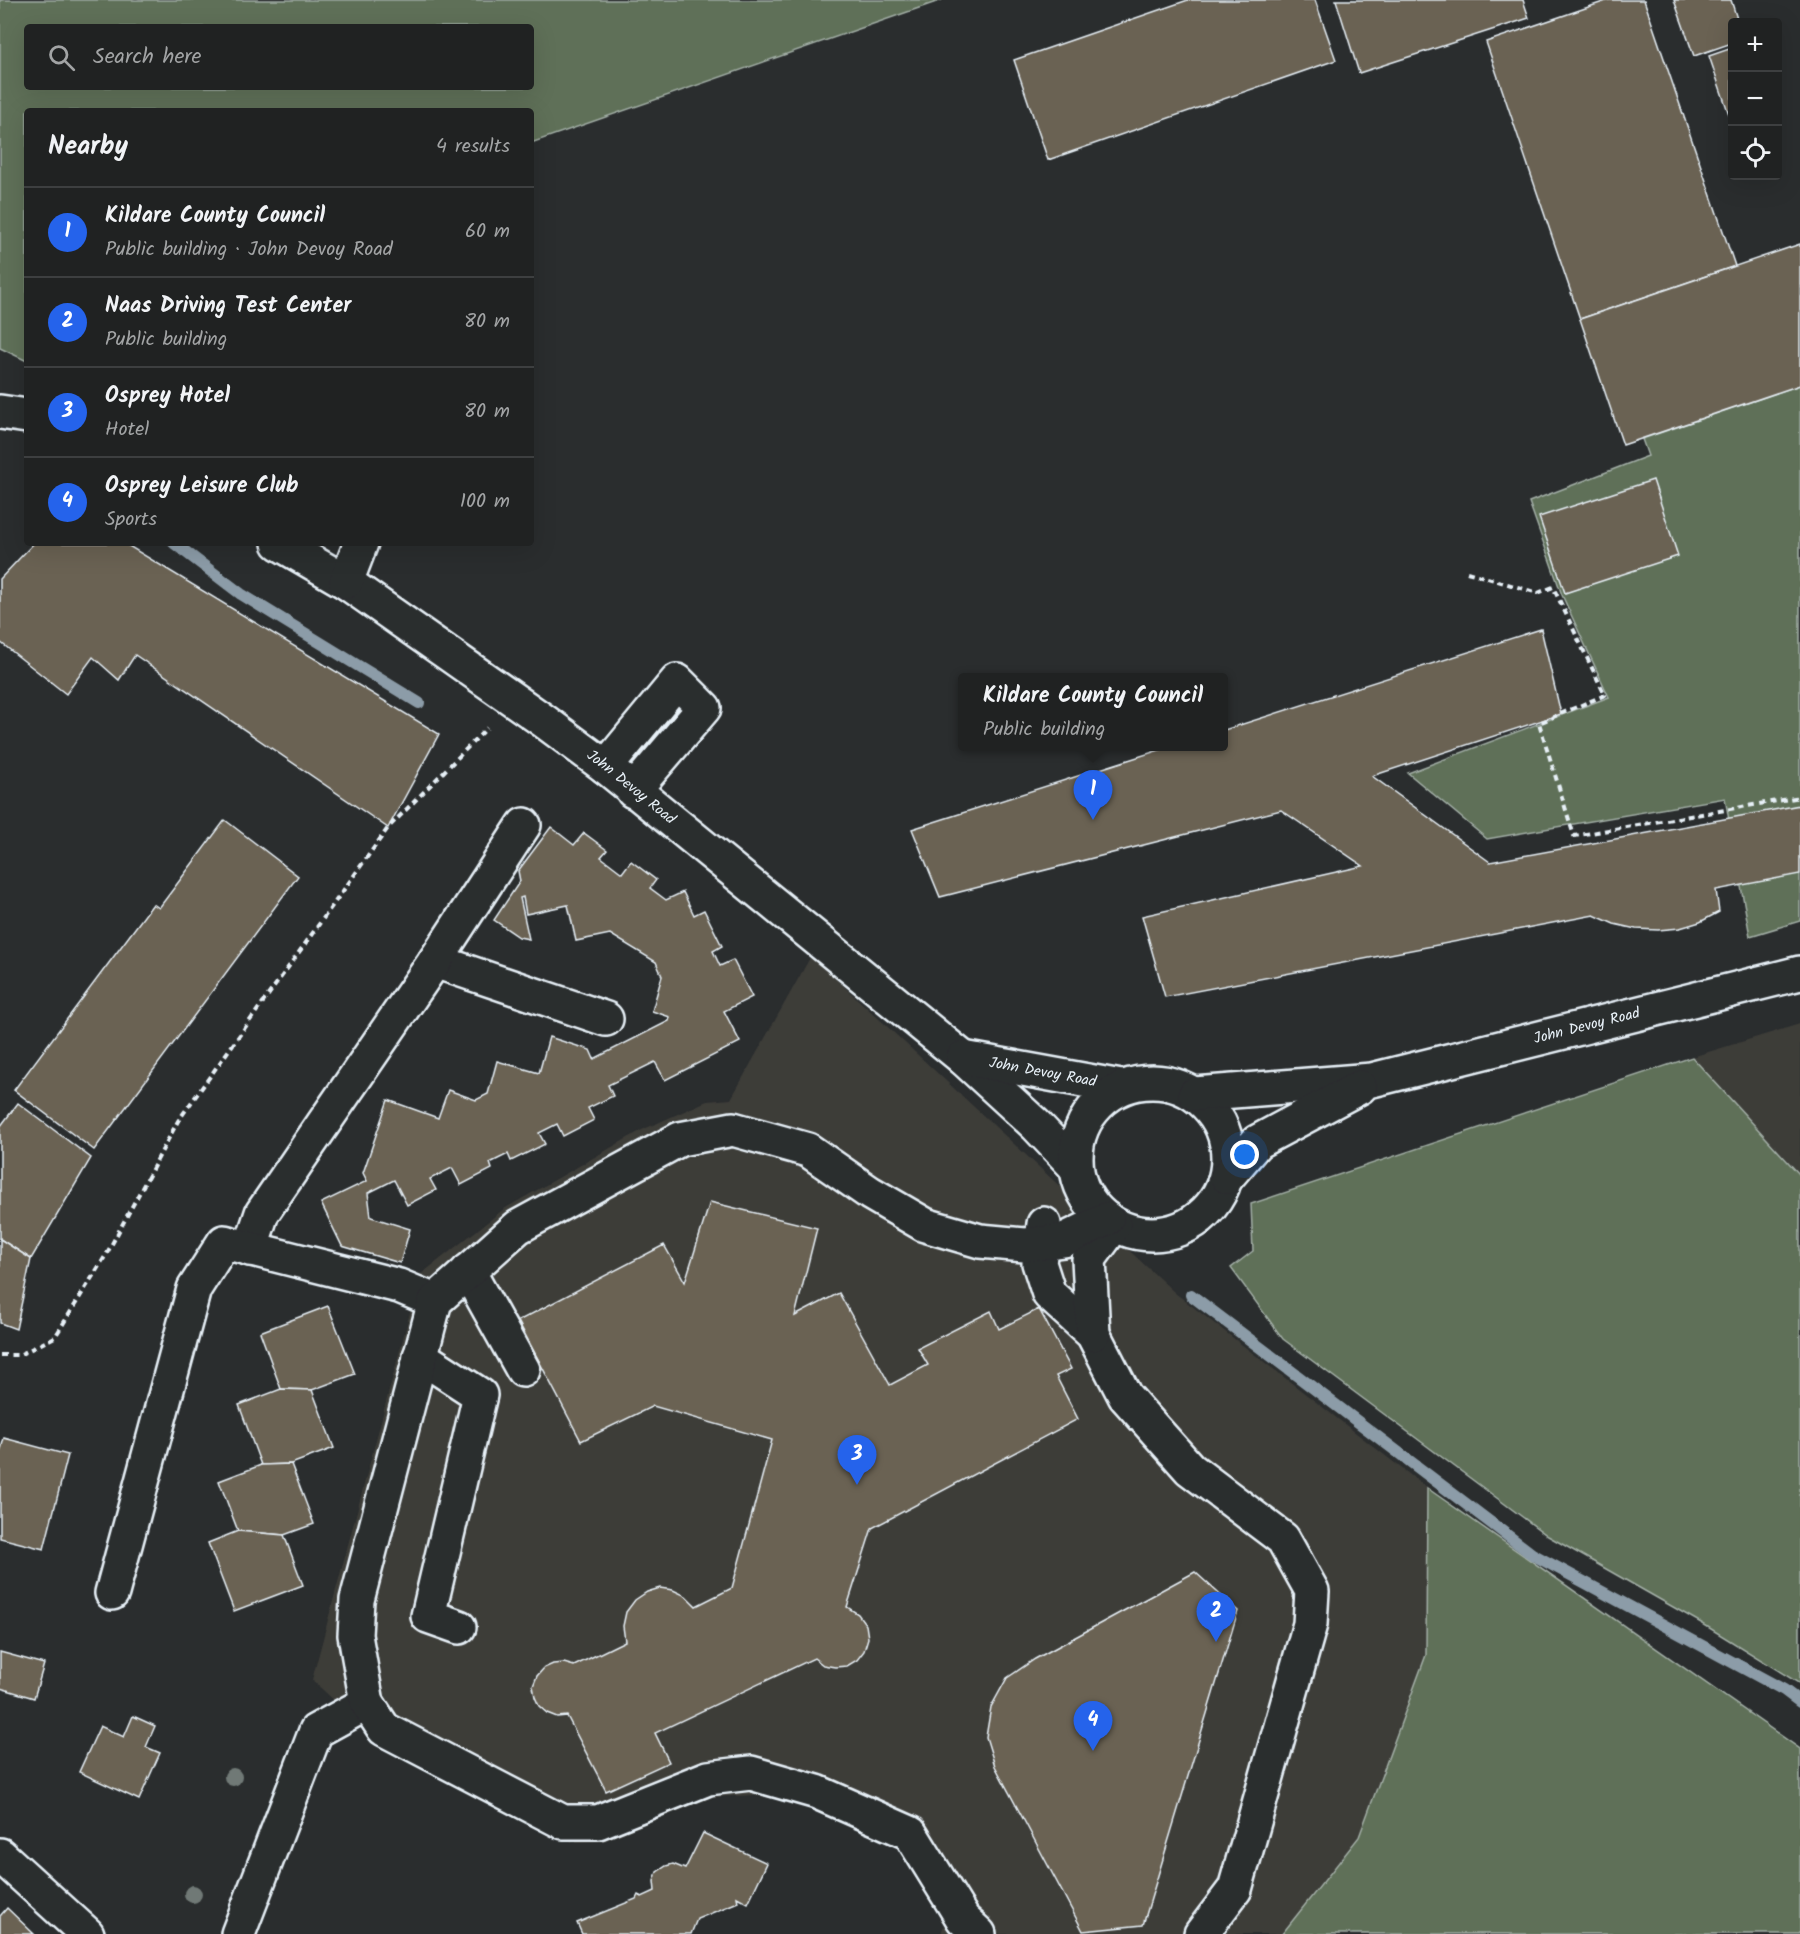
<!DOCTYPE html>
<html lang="en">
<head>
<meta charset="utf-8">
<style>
  :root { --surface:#202222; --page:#2d2f2f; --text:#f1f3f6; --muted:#a2a4a5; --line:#3d3f40; --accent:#2563eb }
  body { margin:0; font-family:Kalam,sans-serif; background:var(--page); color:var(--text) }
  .controls { position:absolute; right:18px; top:18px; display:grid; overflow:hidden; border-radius:6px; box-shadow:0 6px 24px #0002 }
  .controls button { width:54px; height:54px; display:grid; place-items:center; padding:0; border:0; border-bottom:2px solid var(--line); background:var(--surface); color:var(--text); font:30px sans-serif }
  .you { position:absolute; left:1245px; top:1155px; width:21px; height:21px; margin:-15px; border:4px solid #fff; border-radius:50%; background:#1a73e8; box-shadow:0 0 0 9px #1a73e833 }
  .badge { display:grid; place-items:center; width:39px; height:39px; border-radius:50%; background:var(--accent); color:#fff; font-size:20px; font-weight:700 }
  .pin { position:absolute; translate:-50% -50px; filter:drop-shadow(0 2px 3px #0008) }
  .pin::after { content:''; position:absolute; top:32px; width:21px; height:18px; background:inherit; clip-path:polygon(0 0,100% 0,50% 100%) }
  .popup { position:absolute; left:958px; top:673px; width:270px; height:78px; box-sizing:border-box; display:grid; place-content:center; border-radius:6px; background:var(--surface); filter:drop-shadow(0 2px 4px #0005); font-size:20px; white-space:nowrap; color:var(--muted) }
  .popup b { font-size:22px; color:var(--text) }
  .popup::after { content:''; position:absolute; left:50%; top:100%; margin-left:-12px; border:12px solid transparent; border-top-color:var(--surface) }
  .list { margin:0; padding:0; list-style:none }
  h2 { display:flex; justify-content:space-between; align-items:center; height:78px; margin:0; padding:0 24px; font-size:26px }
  h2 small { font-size:20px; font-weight:400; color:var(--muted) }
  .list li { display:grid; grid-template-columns:39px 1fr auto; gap:18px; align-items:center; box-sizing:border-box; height:90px; padding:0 24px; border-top:2px solid var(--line) }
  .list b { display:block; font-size:22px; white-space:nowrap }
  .list p { margin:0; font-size:20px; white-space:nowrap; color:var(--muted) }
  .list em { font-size:20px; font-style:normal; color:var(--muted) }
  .icon { flex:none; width:33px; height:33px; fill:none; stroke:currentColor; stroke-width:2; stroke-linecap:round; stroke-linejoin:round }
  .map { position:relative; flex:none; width:1800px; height:1934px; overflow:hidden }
  .search { position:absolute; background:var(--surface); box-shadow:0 6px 24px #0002; left:24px; top:24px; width:510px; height:66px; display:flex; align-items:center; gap:15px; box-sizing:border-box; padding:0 21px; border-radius:6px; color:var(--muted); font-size:22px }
  .panel { position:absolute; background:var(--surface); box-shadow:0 6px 24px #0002; left:24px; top:108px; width:510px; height:438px; border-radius:6px }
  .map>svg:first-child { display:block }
  .built { fill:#3e3d39 }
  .green { fill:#5f7058; stroke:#a4b0a8; stroke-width:1.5; fill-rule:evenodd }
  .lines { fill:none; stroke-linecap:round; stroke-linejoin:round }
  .stream { stroke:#8c9ca8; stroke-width:12 }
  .building { fill:#6b6253; stroke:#e8f1f8; stroke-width:1.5 }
  .minor-casing { stroke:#e8f1f8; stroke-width:38 }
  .path { stroke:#e8f1f8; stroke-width:4; stroke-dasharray:6 4.5; stroke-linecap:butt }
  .minor { stroke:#2a2d2e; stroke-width:33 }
  .tree { fill:#707976 }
  .labels { text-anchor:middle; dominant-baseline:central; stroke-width:4.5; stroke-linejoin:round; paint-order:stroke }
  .street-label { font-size:15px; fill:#e8f1f8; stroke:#2a2d2e }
</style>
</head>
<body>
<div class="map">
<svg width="1800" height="1934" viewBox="0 0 1800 1934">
  <rect width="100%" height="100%" fill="#2a2d2e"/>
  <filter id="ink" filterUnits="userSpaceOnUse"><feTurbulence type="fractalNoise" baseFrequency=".0167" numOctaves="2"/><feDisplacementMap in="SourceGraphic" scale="12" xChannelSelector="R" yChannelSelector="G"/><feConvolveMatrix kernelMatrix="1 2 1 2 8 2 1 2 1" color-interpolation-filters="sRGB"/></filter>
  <g filter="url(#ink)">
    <g class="built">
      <path d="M811,956L1175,1293L1427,1488L1426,1655L1359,1838L1282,1934H941L944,1925L898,1844L815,1808L756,1795L713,1797L603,1841L572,1842L371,1734L312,1680L420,1275L504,1209L642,1130L707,1101L731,1099Z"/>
      <path d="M1800,1024V1175L1692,1057Z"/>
    </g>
    <g class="green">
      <path d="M0,0H942L531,143V111H27V361L0,348ZM27,27H531V87H27Z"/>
      <path d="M1800,385V921L1750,936L1725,798L1487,839L1408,773L1609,697L1562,595L1529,502L1648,456L1642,439Z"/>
      <path d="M1692,1057L1800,1175V1684L1703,1624L1548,1536L1283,1339L1231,1268L1253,1251L1251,1204Z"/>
      <path d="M1427,1488L1800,1749V1934H1282L1359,1837L1426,1655Z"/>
    </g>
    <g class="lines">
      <g class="stream">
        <path d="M174,543L241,594L419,703"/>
        <path d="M1191,1295L1532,1554L1784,1690L1800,1702"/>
      </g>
    </g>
    <g class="building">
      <path d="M1188,0H1315L1336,60L1048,160L1014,60Z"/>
      <path d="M1336,0H1523L1529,18L1359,73Z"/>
      <path d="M1609,0H1644L1735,266L1580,319L1486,42Z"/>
      <path d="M1674,0H1731L1738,22H1732V43L1694,56Z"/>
      <path d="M1732,48V123L1709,56Z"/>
      <path d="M1800,244V385L1623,445L1580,319Z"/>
      <path d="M1653,480L1678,556L1565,593L1539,517Z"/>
      <path d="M34,543H124L439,734L388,828L135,655L119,680L93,657L66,694L0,642V579Z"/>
      <path d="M1541,629L1561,714L1372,776L1490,862L1800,805V874L1716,890L1719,912L1700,922L1680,928L1658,930L1636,929L1614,924L1594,915L1165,997L1142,916L1363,866L1281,810L940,897L912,829L1172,746H1224V730Z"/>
      <path d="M225,820L298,876L94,1150L14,1090L153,904L159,908Z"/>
      <path d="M551,827L574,845L584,833L607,850L601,857L622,873L631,861L656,880L650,888L666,900L683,892L694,915L704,910L722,946L713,951L720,966L733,960L752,997L724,1011L740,1042L665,1080L655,1062L608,1085L613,1096L588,1108L594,1120L563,1136L557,1124L539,1133L545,1144L511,1161L508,1154L490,1163L492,1169L461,1185L452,1168L430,1179L436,1190L407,1205L394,1180L368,1193L371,1217L410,1229L400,1263L342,1246L321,1203L367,1181L363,1173L388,1100L438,1118L448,1090L476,1100L488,1094L497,1061L539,1073L549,1037L590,1050L594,1059L669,1021L670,1017L652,1011L662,976L656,962L610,934L576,941L568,905L526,914L523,897L520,898L529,939L519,937L494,920L520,881L518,871Z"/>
      <path d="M18,1103L91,1158L31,1259L0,1239V1127Z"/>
      <path d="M710,1202L817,1228L795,1316L839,1293L890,1385L928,1365L918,1348L991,1311L999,1329L1039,1309L1071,1369L1056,1376L1078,1419L872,1528L847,1607L858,1614L866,1625L868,1638L864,1651L857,1660L847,1666L835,1667L823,1665L814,1658L655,1733L669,1762L606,1791L567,1716L557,1717L547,1713L539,1706L535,1697L533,1686L537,1676L544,1668L553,1664L564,1663L574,1666L625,1641L623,1626L626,1612L635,1600L647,1592L660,1588L673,1590L686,1596L696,1606L732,1588L772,1440L653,1406L581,1441L518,1321L664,1245L685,1282Z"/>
      <path d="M0,1239L31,1259L16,1329L0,1323Z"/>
      <path d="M328,1306L355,1374L312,1390L281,1389L260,1332Z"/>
      <path d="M281,1389L312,1390L334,1448L291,1464L261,1465L239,1405Z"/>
      <path d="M4,1438L68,1455L44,1549L0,1538V1453Z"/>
      <path d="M291,1464L314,1524L284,1535L238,1531L219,1481L261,1465Z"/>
      <path d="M238,1531L284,1535L303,1585L234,1611L208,1543Z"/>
      <path d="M1195,1572L1238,1611L1143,1925L1083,1931L995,1766L986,1737L991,1707L1007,1678L1035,1659Z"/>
      <path d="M0,1652L44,1664L34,1698L0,1688Z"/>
      <path d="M133,1716L155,1726L146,1747L160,1753L139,1800L79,1772L100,1726L124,1737Z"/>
      <path d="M703,1833L767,1863L748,1903L737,1897L738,1902L697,1919L691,1934H582L577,1923L636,1899L638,1895L642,1897L655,1891L654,1881L657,1872L666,1866L673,1864L685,1869Z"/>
      <path d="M7,1908L34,1934H0V1916Z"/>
    </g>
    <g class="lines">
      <defs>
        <g id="minor">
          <path d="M0,412L27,416"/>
          <path id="s1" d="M279,543L346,582L544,721L606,767L963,1058L1036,1125L1076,1167"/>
          <path d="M346,582L361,543"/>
          <path d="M606,767L677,681L704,708L633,791"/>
          <path d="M435,961L606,1019"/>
          <path id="s2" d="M963,1058L1121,1087"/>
          <circle cx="1152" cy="1158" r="76"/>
          <path id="s3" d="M1195,1094L1372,1080L1800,973"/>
          <path d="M1227,1177L1257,1142L1360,1087"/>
          <path d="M1044,1224L1039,1263L1049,1294L1093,1334L1125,1396L1190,1469L1283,1539L1312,1591L1310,1624L1235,1889L1201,1934"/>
          <path d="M250,1249L262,1213L435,961L524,825"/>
          <path d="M468,1271L523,1370"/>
          <path d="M1093,1334L1089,1259L1114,1225"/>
          <path d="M420,1356L480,1395L428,1616L459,1627"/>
          <path d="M112,1593L194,1289L224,1242L399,1286L435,1301"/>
          <path d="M0,1855L87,1934"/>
          <path d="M238,1934L316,1731L367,1703"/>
          <path d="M979,1934L963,1919L910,1833L817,1792L751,1773L708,1778L598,1822H563L384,1729L367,1703L355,1635L357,1600L435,1301L518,1227L680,1139L733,1129L808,1150L870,1193L925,1225L980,1241L1025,1245L1064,1240L1107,1219"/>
        </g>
      </defs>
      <use href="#minor" class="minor-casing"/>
      <g class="path">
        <path d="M1467,572L1538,593L1553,587L1605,695L1539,723L1574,836L1800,797"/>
        <path d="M0,1355H19L55,1337L106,1255L178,1121L388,828L487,728"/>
      </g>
      <use href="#minor" class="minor"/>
    </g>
    <g class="tree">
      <circle cx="233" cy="1777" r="9"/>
      <circle cx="193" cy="1894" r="9"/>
    </g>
  </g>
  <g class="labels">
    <g class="street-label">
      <text stroke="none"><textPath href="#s1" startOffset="429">John Devoy Road</textPath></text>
      <text stroke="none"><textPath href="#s3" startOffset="399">John Devoy Road</textPath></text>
      <text stroke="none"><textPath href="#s2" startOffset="81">John Devoy Road</textPath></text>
    </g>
  </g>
</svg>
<div class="controls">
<button>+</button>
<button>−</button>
<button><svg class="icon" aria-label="locate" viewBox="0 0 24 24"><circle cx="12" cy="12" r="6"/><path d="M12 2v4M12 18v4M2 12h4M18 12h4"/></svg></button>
</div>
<div class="you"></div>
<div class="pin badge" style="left:1093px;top:820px">1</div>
<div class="popup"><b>Kildare County Council</b>Public building</div>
<div class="pin badge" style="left:1216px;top:1642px">2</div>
<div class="pin badge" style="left:857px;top:1485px">3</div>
<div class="pin badge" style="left:1093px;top:1751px">4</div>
<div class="search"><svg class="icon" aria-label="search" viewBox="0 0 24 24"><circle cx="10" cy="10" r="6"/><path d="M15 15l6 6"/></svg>Search here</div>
<section class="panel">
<h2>Nearby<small>4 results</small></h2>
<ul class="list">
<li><span class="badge">1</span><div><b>Kildare County Council</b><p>Public building · John Devoy Road</p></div><em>60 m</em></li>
<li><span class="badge">2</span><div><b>Naas Driving Test Center</b><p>Public building</p></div><em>80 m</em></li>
<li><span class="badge">3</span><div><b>Osprey Hotel</b><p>Hotel</p></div><em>80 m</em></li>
<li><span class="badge">4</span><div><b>Osprey Leisure Club</b><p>Sports</p></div><em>100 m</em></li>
</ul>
</section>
</div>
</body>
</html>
